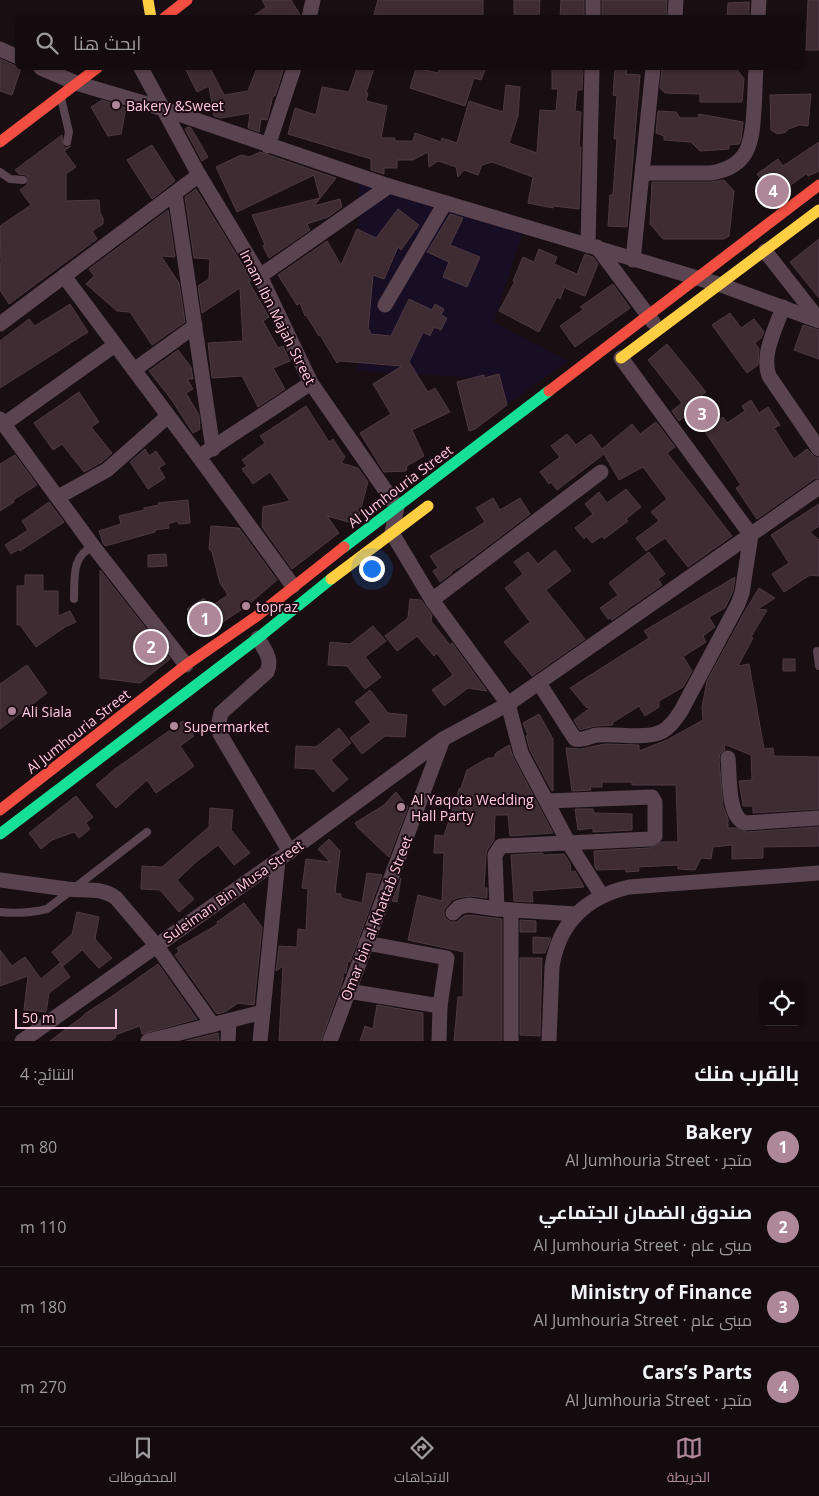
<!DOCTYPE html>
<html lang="ar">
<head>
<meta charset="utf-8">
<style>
  :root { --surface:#130b0e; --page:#1c1417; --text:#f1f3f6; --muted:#9d9b9e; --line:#322b2e; --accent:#ae8799 }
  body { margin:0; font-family:"Open Sans",Cairo,sans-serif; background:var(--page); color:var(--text); direction:rtl }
  .controls { position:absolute; right:15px; bottom:15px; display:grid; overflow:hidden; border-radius:8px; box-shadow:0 1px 4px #0004 }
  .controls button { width:45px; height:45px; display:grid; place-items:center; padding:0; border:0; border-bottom:1px solid var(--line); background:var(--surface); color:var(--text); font:25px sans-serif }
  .scale { position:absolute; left:15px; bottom:12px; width:102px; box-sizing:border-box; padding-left:5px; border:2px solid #ffc8e1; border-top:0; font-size:14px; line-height:18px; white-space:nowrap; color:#ffc8e1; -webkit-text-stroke:4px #1d0b12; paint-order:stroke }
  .you { position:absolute; left:371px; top:568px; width:18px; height:18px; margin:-12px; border:4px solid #fff; border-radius:50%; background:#1a73e8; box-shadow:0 0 0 8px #1a73e833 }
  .badge { display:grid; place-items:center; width:32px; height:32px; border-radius:50%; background:var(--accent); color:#fff; font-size:16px; font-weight:700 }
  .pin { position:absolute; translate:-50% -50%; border:2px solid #fff; box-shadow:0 1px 5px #0006 }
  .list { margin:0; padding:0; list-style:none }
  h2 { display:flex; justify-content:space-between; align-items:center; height:65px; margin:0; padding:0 20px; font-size:21px }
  h2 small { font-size:16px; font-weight:400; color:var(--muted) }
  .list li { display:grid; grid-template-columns:32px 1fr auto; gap:15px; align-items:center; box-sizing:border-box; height:80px; padding:0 20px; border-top:1px solid var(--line) }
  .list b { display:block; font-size:19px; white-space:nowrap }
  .list p { margin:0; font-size:16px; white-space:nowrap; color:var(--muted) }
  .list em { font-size:16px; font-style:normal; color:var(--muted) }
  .icon { flex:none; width:28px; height:28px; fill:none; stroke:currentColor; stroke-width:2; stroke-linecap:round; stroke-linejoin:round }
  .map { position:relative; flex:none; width:819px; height:1041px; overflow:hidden; direction:ltr }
  .search { position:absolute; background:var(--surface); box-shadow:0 1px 4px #0004; left:15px; right:15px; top:15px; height:55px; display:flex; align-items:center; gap:12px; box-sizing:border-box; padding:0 18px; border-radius:8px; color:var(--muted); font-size:19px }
  .sheet { height:385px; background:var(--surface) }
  nav { display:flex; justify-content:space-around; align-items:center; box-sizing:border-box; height:70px; border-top:1px solid var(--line); background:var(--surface); font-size:14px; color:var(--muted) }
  nav a { display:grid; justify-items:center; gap:2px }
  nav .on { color:var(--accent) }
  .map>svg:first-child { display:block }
  .green { fill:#180e24 }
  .building { fill:#3d2c32; stroke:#4e3942 }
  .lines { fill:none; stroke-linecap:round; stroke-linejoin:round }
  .lane { stroke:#5a444f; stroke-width:8 }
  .street { stroke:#5a444f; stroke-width:15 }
  .fast { stroke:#16e098; stroke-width:11 }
  .slow { stroke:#ffcf43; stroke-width:11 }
  .jam { stroke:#f24e42; stroke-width:11 }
  .poi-dot { fill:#ae8799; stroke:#1d0b12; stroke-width:2 }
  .labels { text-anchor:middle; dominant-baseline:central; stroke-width:4; stroke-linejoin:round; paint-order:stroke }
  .poi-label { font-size:14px; fill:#ffc8e1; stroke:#1d0b12; text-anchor:start }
  .street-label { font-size:14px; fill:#ffc8e1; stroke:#1d0b12 }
</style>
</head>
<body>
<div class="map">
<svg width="819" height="1041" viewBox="0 0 819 1041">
  <rect width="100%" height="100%" fill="#190f13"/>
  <path class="green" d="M359,180L522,234L494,322L568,361L506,405L487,378L357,371Z"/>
  <g class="building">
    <path d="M262,0H291L300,15V18H251L266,7Z"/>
    <path d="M378,0H483V18H373Z"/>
    <path d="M514,0H540L539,18H514Z"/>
    <path d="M561,0H584V18H560Z"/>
    <path d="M602,0H667L666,18H602Z"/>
    <path d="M808,0H819V50H806Z"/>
    <path d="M749,2V18H727L728,3Z"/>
    <path d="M0,59L21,68L12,95L0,91Z"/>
    <path d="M185,68H210L224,95L248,91L257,68H284L275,96H273L267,120L261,119L259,132L248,128L250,113L221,118L214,116L209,86L197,92Z"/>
    <path d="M357,68H374L366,93H368L366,101L387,106L381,138H395V141H413L415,133L441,142L442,138L457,143L469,101L503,112L506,85L520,87L518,116L509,143L537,153L540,110L556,111L558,89H552V68H583L582,90H577L575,111L581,112L579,147H581L579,209L554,206L553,208L528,203L533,177L492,162L482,165L478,175L464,170L458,177L456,167L438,161L429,167L428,152L413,160H397V168H384V174L371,170V159L288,134L295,108L316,115L322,87L349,92Z"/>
    <path d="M416,68L438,73L440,68H486L481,80L474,78L465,106L410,88Z"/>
    <path d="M615,68H627L626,74L640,75L627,227L608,226L610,195H613L617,139H614L617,96L613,95Z"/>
    <path d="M662,68H736L744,79L742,102H700V94L665,93L660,88Z"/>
    <path d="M811,94L808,126L800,125L788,129L786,132L777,134L771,130L770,95Z"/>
    <path d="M102,100L126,108L121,134L108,136L91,107Z"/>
    <path d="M658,111L676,112L680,118H698L699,114L743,122L741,140L739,144L729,145V149L700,151L691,142L664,140V136L656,133Z"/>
    <path d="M188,127L191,128L208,157L202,161L185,129Z"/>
    <path d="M62,135L63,146L66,148L71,146L64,151L76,167L66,174V201L99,200L100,213L103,218V224L92,231L97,239L9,304L0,290V264L1,263L0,226L31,205L20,190L27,185L28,178L26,175L19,174L15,170Z"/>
    <path d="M819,142V171L808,176L806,174L774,197L757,174L778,159L783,166Z"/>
    <path d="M152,145L175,181L152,199L127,160Z"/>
    <path d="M260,152L336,178L314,206L340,199L342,207L328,217L307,224L310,230L269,258L263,246L265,245L252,215L320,198L314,175L237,212L216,167L241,155L249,157Z"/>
    <path d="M724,180L734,191L729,236L724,239H663L650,224L652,182H711Z"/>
    <path d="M196,189L252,280L249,282L269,317L263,321L278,348L283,346L290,361L273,368L285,389L258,407L242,376L212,378L208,343L243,341L240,288L202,313L198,286L209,279L210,259L194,258L185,197Z"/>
    <path d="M398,209L419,225L401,250L398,247L384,279L373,275L368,330H370V334L391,336L409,299L432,310L435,304L444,309L441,315L447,318L441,330L434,327L430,336L423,332L409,362L428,392L435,388L450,412L412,430L424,456L407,466L406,471L384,472L360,433L391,414L373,384L402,366L340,361L337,363L320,335L319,336L306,315L305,316L300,303L297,305L278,275L327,241L341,265L357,229L376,238Z"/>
    <path d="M168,210L175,257L161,256L179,283L185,322L152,345L130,312L117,311L86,284L94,276L89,269Z"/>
    <path d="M450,214L463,218L450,245L480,257L467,287L443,277L449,262L427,252Z"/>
    <path d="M819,239V298L790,262Z"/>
    <path d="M539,249L557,257L554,264L577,274L585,254L593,257L598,264L585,296L567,289L565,286L560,299L557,297L539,332L499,311L515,281H513L523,257L534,262Z"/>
    <path d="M613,284L630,308L575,347L560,326L584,309L580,307Z"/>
    <path d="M70,304L88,332L0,388V341L29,319L35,326Z"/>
    <path d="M730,313L741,328L754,319L764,332L761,338L755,343L759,349L758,365L747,373L712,325Z"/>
    <path d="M803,325L819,330V359L794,350Z"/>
    <path d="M667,344L706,392L699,397L703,401L679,421L672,411L682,403L648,360Z"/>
    <path d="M178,350L191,367L193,379H187L193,389L186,393L199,415L200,429L193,433L171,399L149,371Z"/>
    <path d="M499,374L507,405L475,429L469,431L457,382L484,375V378Z"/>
    <path d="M79,392L99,422L91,427L112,453L102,462L84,472L62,444L53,450L34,423Z"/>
    <path d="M751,400L759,413L768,407L780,425L774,428L794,459L807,449L815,457L819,458V478L814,479L757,519L736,488L741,485L704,430L723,417L727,423L745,411L742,406Z"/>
    <path d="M306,406L329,442L333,439L345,457L341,463L358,468L368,482L358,519L352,523L327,516L339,533L292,569L262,527L263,507L290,501L270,472L253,484L242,469L247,466L242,460L265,443L260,436Z"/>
    <path d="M656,422L675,447L667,453L732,536L688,567L665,538L646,551L636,538L659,521L651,512L667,499L643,467L619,480L604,454L557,490L551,482L549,484L540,472L560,457L551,446L567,434L576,445L591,434L602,449L632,424L640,434Z"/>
    <path d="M145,449L149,456L156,451L165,464L159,468L165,478L148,489L130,462Z"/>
    <path d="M15,455L37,485L13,500L14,502L0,511V464Z"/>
    <path d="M626,489L641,507L626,519L628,521L604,539L602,536L592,543L586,536L584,539L575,528L593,514L585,504L599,492L607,503Z"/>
    <path d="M493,498L500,510L520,498L530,514L464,564L451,572L452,573L440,582L433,571L438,568L430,556L485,522L476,508Z"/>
    <path d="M188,500L190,523L179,524L177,521L168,524L169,528L155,530V532L105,546L103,543L99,531L121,524L119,516L144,510V508L159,505L158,503Z"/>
    <path d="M49,502L64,522L20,551L19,549L11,554L5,545L28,530L22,521Z"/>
    <path d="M819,504V526L810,532L819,540V576L810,575L784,592L772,574L789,563L771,535Z"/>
    <path d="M211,526L239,528L277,580L248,605L204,635L187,609L204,598L210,607L228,595L220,583L212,552L209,549Z"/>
    <path d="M555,550L571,571L546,590L585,639L532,676L504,642L530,622L505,588L523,574L514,562L528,552L538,564Z"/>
    <path d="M649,552L665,574L658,579L662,585L612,620L611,618L608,619L600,608L618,595L609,583Z"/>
    <path d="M166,554L167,566L148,567V555Z"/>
    <path d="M100,570L170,659L140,683L100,678Z"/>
    <path d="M25,575H43V591H58V616L70,611L76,622L65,627L36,647L20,625H17V586H25Z"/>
    <path d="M735,577L733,591L725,608L709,617L715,627L703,636L706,642L681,658H684L692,671L683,687L659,701V707L645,716L639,706L612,723L613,725L595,726L580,730L574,720L590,708L586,707L570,688L649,638L644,631Z"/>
    <path d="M759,588L775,598L758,609L767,610L751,637L753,638L738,666L749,664L764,749L773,748L774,756L819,757V809L753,813V806H743L739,781L752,780L751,755L724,744L725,750L720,754L719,759L723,806L728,819V828H736L746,832L819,827V846L763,847V858L732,859V845L713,847L711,859L701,858L695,870L678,869V865L638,867L639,871L626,872V869L597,870L595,867L594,851L650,848L661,842H678L676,785H632V782H602V787H590L591,790L572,791L566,748L581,749L605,744L639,745V751L667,740L703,720L702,707L707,681L744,613Z"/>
    <path d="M410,599L421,600L432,615L431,621L450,645L452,643L487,691L468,688L444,706L432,690L453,675L437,653L434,656L417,636L397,651L385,636L408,618Z"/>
    <path d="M373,626L386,641L365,657L381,677L365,689L347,666L328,665L330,642L350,644Z"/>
    <rect x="783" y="659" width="12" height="12"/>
    <path d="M27,665L47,693L0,729V684Z"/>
    <path d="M370,690L388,713L407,715L405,737L385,736L362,754L350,738L371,722L355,702Z"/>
    <path d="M539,714L553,739V791H552L530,750L526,736L528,735L523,723Z"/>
    <path d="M183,721L194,736L180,746L194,766L156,793L147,780L116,808L96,785L115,769Z"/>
    <path d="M339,728L351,743L331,760L348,779L333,792L314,769L295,768L296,746L316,747Z"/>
    <path d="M509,745L513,757L553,833L510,836L508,815H495L494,840L487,850L486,855L484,888H487V898L470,896L457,898L452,900L444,910V915L446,919L451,922H456L464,916L469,915L502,919V1041H454L458,997H463L464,952L408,940L418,895L442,901L444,853H434L435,835L444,836L459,789L461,788L467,770L488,758H494L496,753Z"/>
    <path d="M396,792L408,807L389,857L358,828L355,823L384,805Z"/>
    <path d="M76,796L93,817L86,823L90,829L79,838L74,832L52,840L41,849L29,833Z"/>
    <path d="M210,808L233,810L231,830L250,853L234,865L218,845L196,862L177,880L194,899L179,912L160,890L141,889L142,866L162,867L209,827Z"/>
    <path d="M575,809H593L594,813L632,814V830L593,832V828L578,830Z"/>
    <path d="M329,839L340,851L335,893L341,894V898L362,903L367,873L382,875L350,962L348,961L346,973H343V979L321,1041H279L283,966L276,971L279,946L297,947L298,929L306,930L308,889L302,888L306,859L330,862L318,849Z"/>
    <path d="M543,853V855L564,854L570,863L571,872L575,871L584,887L532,891L533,902L514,901L511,855Z"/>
    <path d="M401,878L397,902L392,901Z"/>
    <path d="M244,903L262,927L254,1005L238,1003L225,1012L217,1014L175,955L179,952L177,948L218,924L217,922Z"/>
    <path d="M77,912L99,917L95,939L112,958L99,968L82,950L63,966L52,952L72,934Z"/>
    <path d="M520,920L536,921V932H520Z"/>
    <path d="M533,937L551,938L545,953H533Z"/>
    <path d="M0,950L12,966L25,957L41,979L60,963L70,977L49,993L46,1012L24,1010L28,976L0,986Z"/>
    <path d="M520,958H542L540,1036L520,1035Z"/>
    <path d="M158,964L197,1019L142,1034L140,1026L115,1035L116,1037L110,1041H50L82,1017L86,1013L111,997Z"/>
    <path d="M377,1005L423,1013V1041H360L365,1026L373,1029Z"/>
    <path d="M218,1033L219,1041H186Z"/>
  </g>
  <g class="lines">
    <g class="lane">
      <path d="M61,98L69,132L67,142"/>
      <path d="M0,172L10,179L23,180"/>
      <path d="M74,599C75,576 71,558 93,546"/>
      <path d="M817,651L819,666"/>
      <path d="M0,912C17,914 30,913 47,909L147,832"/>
    </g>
    <g class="street">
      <path d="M309,18L313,0"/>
      <path d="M593,18V0"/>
      <path d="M675,18L676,0"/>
      <path d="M758,18L759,0"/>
      <path d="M0,49L18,57"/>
      <path d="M41,68L76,83L164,109L389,186L721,285L819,321"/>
      <path d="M141,68L199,175L260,276L311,383L397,507L392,533L432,600L508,704L521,753L568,842L602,896"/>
      <path d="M268,146L294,68"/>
      <path d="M643,173H711C749,167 752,143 754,110C755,96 755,82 756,68"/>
      <path d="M175,194L213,449"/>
      <path d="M588,245L592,68"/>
      <path d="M597,247L653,322"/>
      <path d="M765,251L819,320"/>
      <path d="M633,260L653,68"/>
      <path d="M64,276L199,457L293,586"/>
      <path d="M260,276L389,186"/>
      <path d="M385,305L445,203"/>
      <path d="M783,307C776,328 761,354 769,376L819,449"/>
      <path d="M0,324L199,175"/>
      <path d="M134,370L195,326"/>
      <path d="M0,419L93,546L186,665"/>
      <path d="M4,424L115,345"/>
      <path d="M206,452L311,383"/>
      <path d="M58,497L107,470L168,416"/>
      <path d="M432,600L601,472"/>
      <path d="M258,638C264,649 273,659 267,672L221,713L219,722L220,734L290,852"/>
      <path d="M539,683L575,739C582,741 590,736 597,735C616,733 647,740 663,731C671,726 676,719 681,711L738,604L742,593L751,535L621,358"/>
      <path d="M728,758C730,775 727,817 745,823L819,818"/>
      <path d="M0,880C22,883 45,886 67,889C85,891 101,887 116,898L156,945L213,1025"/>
      <path d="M497,909L495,855L501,846L650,839L655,836V802L652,797L547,801"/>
      <path d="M511,910V1041"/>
      <path d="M453,913L459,907L469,905L497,909L577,914"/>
      <path d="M366,943L447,958L440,1006L439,1041"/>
      <path d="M348,991L440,1006"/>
      <path d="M22,1041L278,860L443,739L508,704L819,487"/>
      <path d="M148,1041L263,1012"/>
      <path d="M228,1041L229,1021"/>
      <path d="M260,1041L278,860"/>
      <path d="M330,1041L443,739"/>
      <path d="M549,1041L552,967C559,922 586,897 629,887L819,873"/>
    </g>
    <g class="fast">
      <path d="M344,547L549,391"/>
      <path d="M0,834L258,638L331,579"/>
    </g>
    <g class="slow">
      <path d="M148,0L151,18"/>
      <path d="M621,358L819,210"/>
      <path d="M331,579L428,506"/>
    </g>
    <g class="jam">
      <path d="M164,18L187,0"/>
      <path d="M0,142L97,68"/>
      <path d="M549,391L819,185"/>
      <path d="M0,810L186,665L257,616L344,547"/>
    </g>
  </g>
  <g class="poi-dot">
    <circle cx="116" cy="105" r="5"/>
    <circle cx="246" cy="606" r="5"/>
    <circle cx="12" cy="711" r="5"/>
    <circle cx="174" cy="726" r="5"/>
    <circle cx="401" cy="807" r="5"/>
  </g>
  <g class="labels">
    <g class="poi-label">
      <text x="126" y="105">Bakery &amp;Sweet</text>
      <text x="256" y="606">topraz</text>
      <text x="22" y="711">Ali Siala</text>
      <text x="184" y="726">Supermarket</text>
      <text x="411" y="799">Al Yaqota Wedding<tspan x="411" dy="16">Hall Party</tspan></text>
    </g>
    <g class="street-label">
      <text transform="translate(278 317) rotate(63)">Imam Ibn Majah Street</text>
      <text transform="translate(400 486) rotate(-37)">Al Jumhouria Street</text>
      <text transform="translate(78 731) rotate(-38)">Al Jumhouria Street</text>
      <text transform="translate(233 891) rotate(-35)">Suleiman Bin Musa Street</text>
      <text transform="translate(376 918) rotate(-69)">Omar bin al-Khattab Street</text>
    </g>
  </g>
</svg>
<div class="controls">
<button><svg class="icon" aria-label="locate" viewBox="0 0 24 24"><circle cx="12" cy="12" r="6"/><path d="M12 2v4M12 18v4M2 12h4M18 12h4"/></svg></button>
</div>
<div class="scale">50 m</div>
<div class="you"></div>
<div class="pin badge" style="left:205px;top:619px">1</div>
<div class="pin badge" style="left:151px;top:647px">2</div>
<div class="pin badge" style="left:702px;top:414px">3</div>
<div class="pin badge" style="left:773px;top:191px">4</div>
<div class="search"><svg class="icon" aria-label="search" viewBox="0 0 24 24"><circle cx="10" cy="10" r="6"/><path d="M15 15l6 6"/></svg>ابحث هنا</div>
</div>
<section class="sheet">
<h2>بالقرب منك<small>النتائج: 4</small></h2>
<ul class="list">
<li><span class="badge">1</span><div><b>Bakery</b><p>متجر · Al Jumhouria Street</p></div><em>80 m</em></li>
<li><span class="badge">2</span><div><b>صندوق الضمان الجتماعي</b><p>مبنى عام · Al Jumhouria Street</p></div><em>110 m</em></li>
<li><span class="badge">3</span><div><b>Ministry of Finance</b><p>مبنى عام · Al Jumhouria Street</p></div><em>180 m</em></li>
<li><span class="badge">4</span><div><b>Cars’s Parts</b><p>متجر · Al Jumhouria Street</p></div><em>270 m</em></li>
</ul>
</section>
<nav>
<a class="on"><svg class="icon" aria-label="map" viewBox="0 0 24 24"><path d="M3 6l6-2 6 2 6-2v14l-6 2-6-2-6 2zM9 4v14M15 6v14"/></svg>الخريطة</a>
<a><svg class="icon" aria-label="directions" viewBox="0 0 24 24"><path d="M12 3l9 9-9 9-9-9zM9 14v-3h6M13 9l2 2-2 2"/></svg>الاتجاهات</a>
<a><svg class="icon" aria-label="saved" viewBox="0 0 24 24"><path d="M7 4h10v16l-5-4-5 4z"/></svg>المحفوظات</a>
</nav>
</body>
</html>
